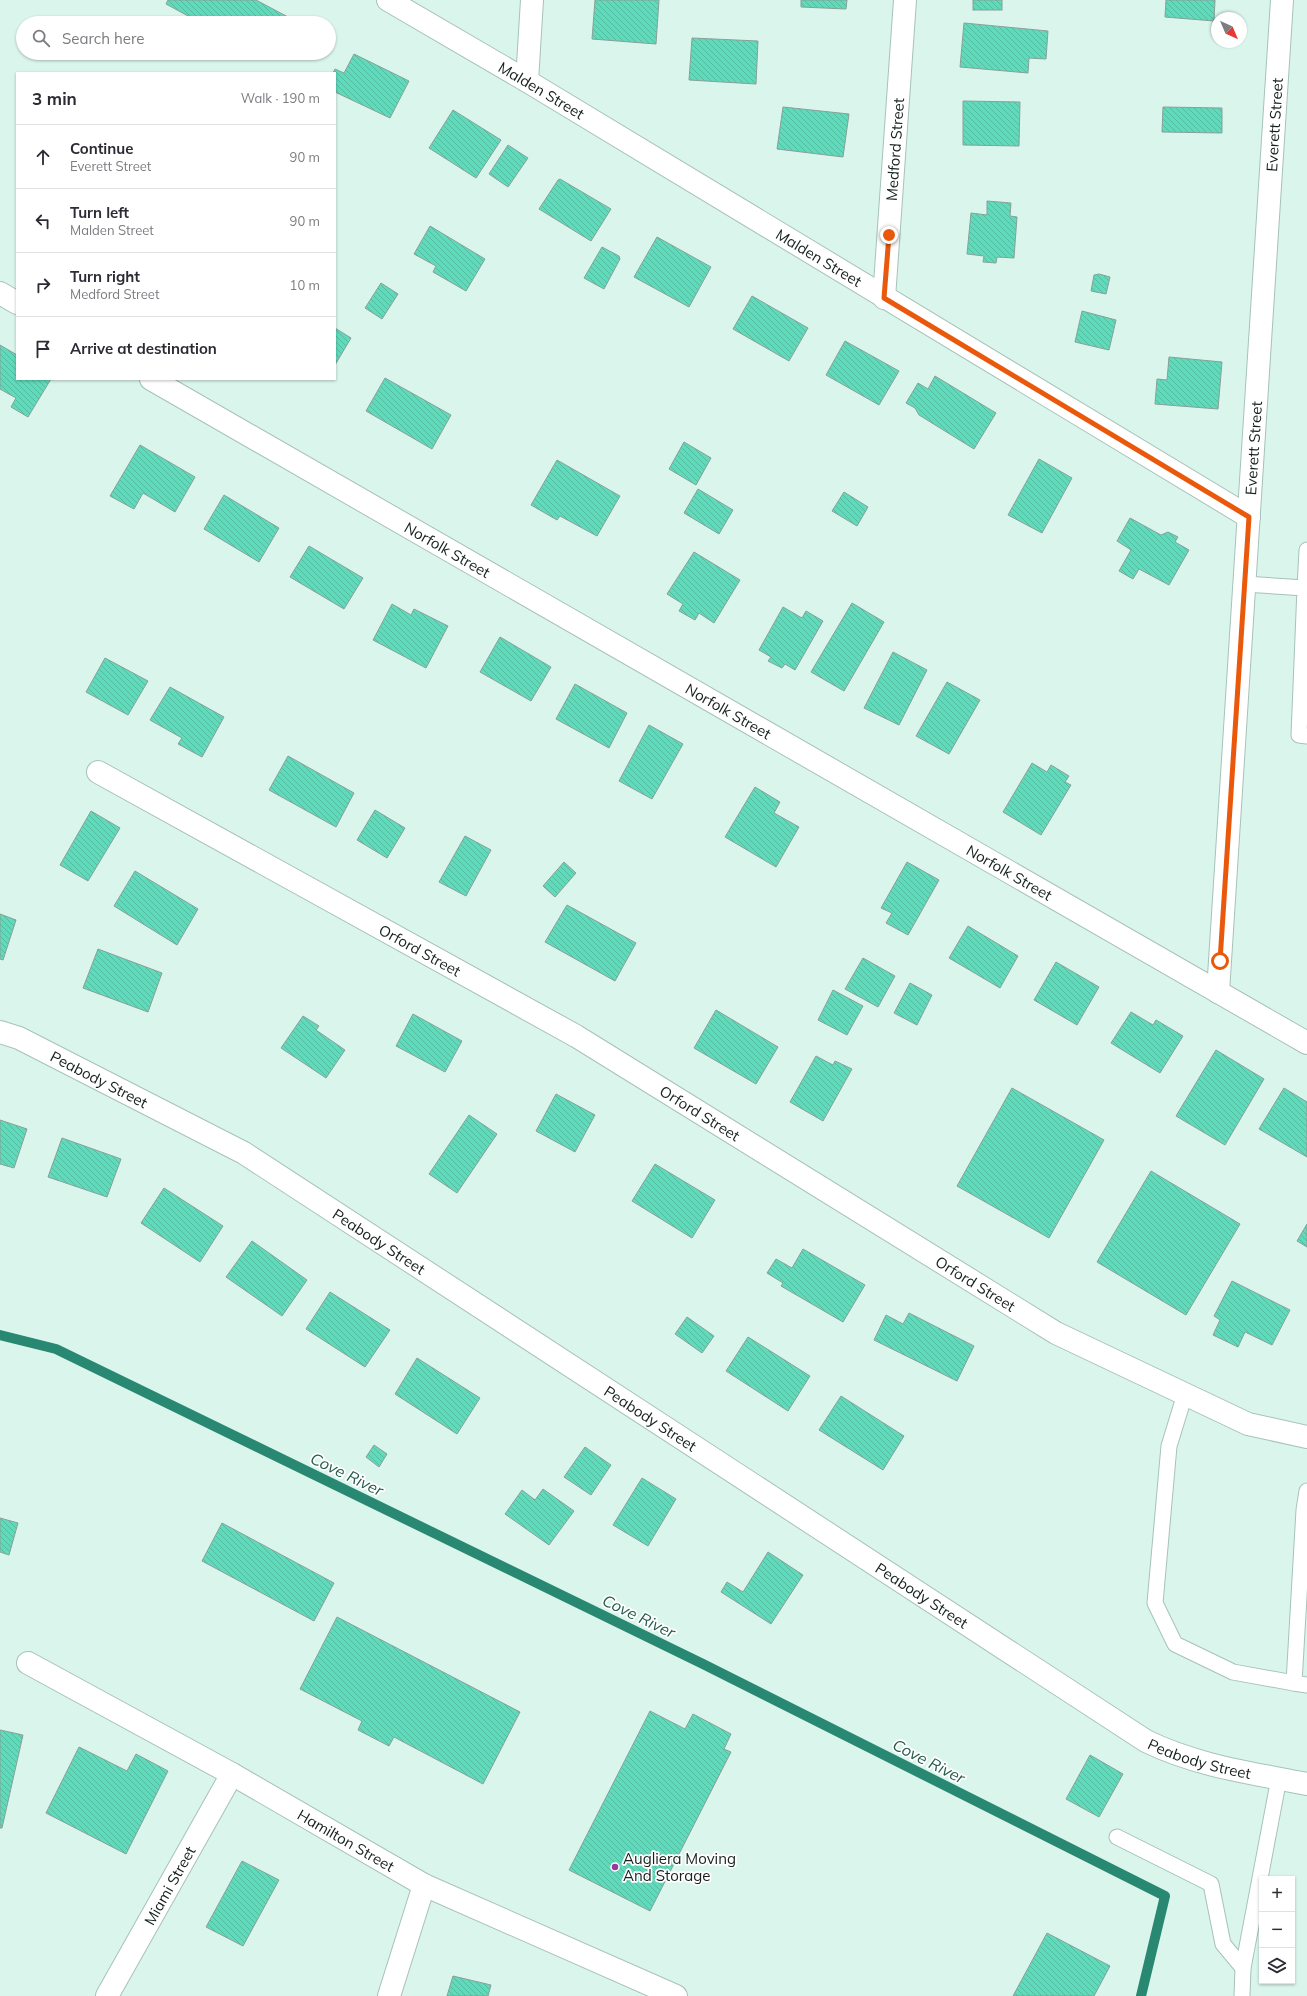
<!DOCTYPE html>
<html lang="en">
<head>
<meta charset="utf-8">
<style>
  :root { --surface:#fff; --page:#f2f2f3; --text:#2b2b33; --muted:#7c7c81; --line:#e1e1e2 }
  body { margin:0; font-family:Mulish,sans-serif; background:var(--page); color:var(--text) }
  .controls { position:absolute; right:12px; bottom:12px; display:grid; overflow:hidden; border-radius:0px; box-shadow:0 1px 3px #0004 }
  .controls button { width:36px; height:36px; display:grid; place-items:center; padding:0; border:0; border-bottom:1px solid var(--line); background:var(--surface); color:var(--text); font:20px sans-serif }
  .compass { position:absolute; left:1211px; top:12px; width:36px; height:36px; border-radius:50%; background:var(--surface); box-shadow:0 1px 3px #0004; rotate:136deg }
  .stop { position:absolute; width:12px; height:12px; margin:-9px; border:3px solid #ea580c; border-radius:50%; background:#fff }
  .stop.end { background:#ea580c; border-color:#fff; box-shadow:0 1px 4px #0008 }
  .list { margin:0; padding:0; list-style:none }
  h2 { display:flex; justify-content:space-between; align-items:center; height:52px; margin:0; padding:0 16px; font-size:17px }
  h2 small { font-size:13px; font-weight:400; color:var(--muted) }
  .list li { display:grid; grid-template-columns:26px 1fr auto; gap:12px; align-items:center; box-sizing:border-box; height:64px; padding:0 16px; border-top:1px solid var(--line) }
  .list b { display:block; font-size:15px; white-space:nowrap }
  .list p { margin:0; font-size:13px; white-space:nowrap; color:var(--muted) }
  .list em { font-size:13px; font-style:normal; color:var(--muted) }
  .icon { flex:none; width:22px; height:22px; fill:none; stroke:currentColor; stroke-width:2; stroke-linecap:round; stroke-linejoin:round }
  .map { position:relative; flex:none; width:1307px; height:1996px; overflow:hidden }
  .search { position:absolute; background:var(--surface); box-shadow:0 1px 3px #0004; left:16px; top:16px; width:320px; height:44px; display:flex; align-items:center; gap:10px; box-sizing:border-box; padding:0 14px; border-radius:22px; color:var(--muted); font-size:15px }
  .panel { position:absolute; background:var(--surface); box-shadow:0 1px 3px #0004; left:16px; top:72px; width:320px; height:308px; border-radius:0px }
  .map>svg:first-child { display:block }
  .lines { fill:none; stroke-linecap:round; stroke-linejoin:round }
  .stream { stroke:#288872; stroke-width:10 }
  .building { fill:url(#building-back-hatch); stroke:#87a198 }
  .lane-casing { stroke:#a7c2b9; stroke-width:17 }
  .street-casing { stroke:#a7c2b9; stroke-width:24 }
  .lane { stroke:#fff; stroke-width:15 }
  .street { stroke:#fff; stroke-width:22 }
  .route { stroke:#ea580c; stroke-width:5 }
  .poi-dot { fill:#9839a2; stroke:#fff; stroke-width:1.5 }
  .labels { text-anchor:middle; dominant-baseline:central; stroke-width:3.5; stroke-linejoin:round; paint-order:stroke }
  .street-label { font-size:15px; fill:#16201d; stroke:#fff }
  .poi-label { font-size:15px; fill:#16201d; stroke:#fff; text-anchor:start }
  .water-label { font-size:16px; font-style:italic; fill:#275b4d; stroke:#fff }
</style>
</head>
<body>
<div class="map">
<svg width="1307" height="1996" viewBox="0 0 1307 1996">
  <defs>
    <pattern id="building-back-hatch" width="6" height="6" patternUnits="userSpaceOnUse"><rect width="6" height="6" fill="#5fdabb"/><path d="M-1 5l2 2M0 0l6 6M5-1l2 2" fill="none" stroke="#52bba0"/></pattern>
  </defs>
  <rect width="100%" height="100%" fill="#daf5ec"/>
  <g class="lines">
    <path class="stream" d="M0,1335L56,1349L703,1664L1165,1896L1141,1996"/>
  </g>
  <g class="building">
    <path d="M168,0H256L288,17L285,23H201L166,4Z"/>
    <path d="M595,0H659L656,44L592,39Z"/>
    <path d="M801,0H847L846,9L801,7Z"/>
    <rect x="973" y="0" width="29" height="10"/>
    <path d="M1166,0H1215L1214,21L1165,17Z"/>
    <path d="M964,23L1048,31L1046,59L1029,58L1028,73L960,67Z"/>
    <path d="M692,38L758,41L756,84L689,80Z"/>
    <path d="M354,54L409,81L390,118L335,92V73H333L335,69L344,73Z"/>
    <path d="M963,101L1020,102L1019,146L963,145Z"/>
    <path d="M783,107L849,114L843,157L777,149Z"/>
    <path d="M1163,107L1222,108V133L1162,132Z"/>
    <path d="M453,110L501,140L476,178L429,148Z"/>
    <path d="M508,145L528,158L508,187L489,174Z"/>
    <path d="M560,179L611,209L591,241L539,209L558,180Z"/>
    <path d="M987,201L1011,203L1010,216L1017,217L1014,258L997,257L996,263L983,262L984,256L967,254L971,213L987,215Z"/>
    <path d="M430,226L485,259L466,291L433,272L436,266L414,254Z"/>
    <path d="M657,237L711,267L689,307L634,277Z"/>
    <path d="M602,247L619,256L620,259L604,289L584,278Z"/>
    <path d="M1099,274L1110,277L1106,294L1091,291L1094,275Z"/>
    <path d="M381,283L398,294L382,319L365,308Z"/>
    <path d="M752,296L808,328L789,361L733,329Z"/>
    <path d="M1082,311L1116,320L1109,350L1075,342Z"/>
    <path d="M335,328L351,338L335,365Z"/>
    <path d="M845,341L899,371L879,405L826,375Z"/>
    <path d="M0,345L17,355V379H51L28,417L11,407L16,398L0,389Z"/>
    <path d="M1169,357L1222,362L1218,409L1155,404L1157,379L1167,380Z"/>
    <path d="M935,376L996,413L974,449L919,415L915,408L906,403L918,383L928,389Z"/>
    <path d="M385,378L451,415L432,449L366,411Z"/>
    <path d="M684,442L711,458L696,485L669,469Z"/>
    <path d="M140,445L195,477L175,512L143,493L134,509L110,496Z"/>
    <path d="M1039,459L1072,478L1042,533L1008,515Z"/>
    <path d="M557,460L620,496L597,536L560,516L557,520L531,505Z"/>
    <path d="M698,489L733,510L719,534L684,513Z"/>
    <path d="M844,492L868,507L857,526L832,511Z"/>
    <path d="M224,495L279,528L259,562L204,529Z"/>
    <path d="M1130,518L1161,535L1168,532L1178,537L1175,542L1189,550L1169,585L1139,569L1133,579L1119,571L1131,550L1117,541Z"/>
    <path d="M309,546L363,578L344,609L290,577Z"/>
    <path d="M694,552L740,580L714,623L699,613L695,620L679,611L683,604L667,594Z"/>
    <path d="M852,603L884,622L844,691L811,672Z"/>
    <path d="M392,604L411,615L414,609L448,626L426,668L373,640Z"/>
    <path d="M783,607L802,618L806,611L823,621L795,670L785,664L782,668L768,661L771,657L759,650Z"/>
    <path d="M500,637L551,667L531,701L480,672Z"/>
    <path d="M893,652L927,670L899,725L864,708Z"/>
    <path d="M105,658L148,681L128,715L86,692Z"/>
    <path d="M947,682L980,700L949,754L916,736Z"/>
    <path d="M575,684L627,713L609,748L556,719Z"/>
    <path d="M170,687L224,717L202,757L178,744L182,738L150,720Z"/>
    <path d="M649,725L683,744L652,799L619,781Z"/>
    <path d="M288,756L354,793L336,827L269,790Z"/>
    <path d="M1032,763L1047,772L1051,765L1069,776L1065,782L1071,785L1041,835L1003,812Z"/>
    <path d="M755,787L780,802L774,813L799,827L776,867L725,837Z"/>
    <path d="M375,810L405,828L387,858L357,840Z"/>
    <path d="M91,811L120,828L88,881L60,865Z"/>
    <path d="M465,836L491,850L466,896L439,882Z"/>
    <path d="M564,862L576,873L555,897L543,886Z"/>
    <path d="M907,862L939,880L908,935L886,923L892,913L881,908Z"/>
    <path d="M135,871L198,909L177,945L114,906Z"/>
    <path d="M567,905L636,943L615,981L545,942Z"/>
    <path d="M0,914L16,920L3,960L0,959Z"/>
    <path d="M968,926L1018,956L1000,988L949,958Z"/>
    <path d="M98,949L162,973L148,1012L83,988Z"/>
    <path d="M863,958L895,976L878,1007L845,989Z"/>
    <path d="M1056,962L1099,987L1077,1025L1034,1000Z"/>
    <path d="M910,983L932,995L917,1025L894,1013Z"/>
    <path d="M833,990L863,1006L847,1035L818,1020Z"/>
    <path d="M716,1010L778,1047L756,1084L694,1048Z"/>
    <path d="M1131,1012L1153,1025L1156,1020L1183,1036L1160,1073L1111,1043Z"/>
    <path d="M413,1014L462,1041L445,1072L396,1046Z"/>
    <path d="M303,1016L319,1026L316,1030L345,1050L326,1078L281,1048Z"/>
    <path d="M1216,1050L1264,1079L1225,1145L1176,1116Z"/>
    <path d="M816,1056L833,1065L835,1061L852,1069L823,1121L790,1102Z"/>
    <path d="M1012,1088L1104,1140L1049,1238L957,1186Z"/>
    <path d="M1284,1088L1307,1102V1157L1259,1129Z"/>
    <path d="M556,1094L595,1115L575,1152L536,1131Z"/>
    <path d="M469,1115L497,1134L457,1193L429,1174Z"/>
    <path d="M0,1120L27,1129L14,1168L0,1164Z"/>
    <path d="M62,1138L121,1159L107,1197L48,1177Z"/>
    <path d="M655,1164L715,1200L692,1238L632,1201Z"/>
    <path d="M1151,1171L1240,1224L1186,1315L1097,1262Z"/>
    <path d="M164,1188L223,1226L200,1262L141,1223Z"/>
    <path d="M1307,1224V1247L1297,1241Z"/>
    <path d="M252,1241L307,1280L282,1316L226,1277Z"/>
    <path d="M803,1249L865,1285L843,1322L781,1286L783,1283L767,1273L776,1259L792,1268Z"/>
    <path d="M1232,1281L1290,1310L1272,1345L1245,1332L1238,1347L1213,1335L1220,1320L1214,1316Z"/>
    <path d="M330,1292L390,1330L365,1367L306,1329Z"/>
    <path d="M909,1313L974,1346L957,1381L874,1340L886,1315L903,1324Z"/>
    <path d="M687,1317L714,1336L702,1353L675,1334Z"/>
    <path d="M748,1337L810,1376L788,1411L726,1371Z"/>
    <path d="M417,1358L480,1398L457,1434L395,1394Z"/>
    <path d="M841,1396L904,1436L883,1470L819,1430Z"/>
    <path d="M374,1445L387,1454L379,1467L366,1457Z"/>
    <path d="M585,1447L611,1465L591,1495L564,1477Z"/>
    <path d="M642,1478L676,1499L648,1546L613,1525Z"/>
    <path d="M543,1489L574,1511L549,1545L505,1514L522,1490L535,1500Z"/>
    <path d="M0,1518L18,1523L9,1555L0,1552Z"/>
    <path d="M222,1523L334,1583L314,1621L202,1561Z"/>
    <path d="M768,1552L803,1575L771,1624L721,1592L727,1582L743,1592Z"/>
    <path d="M337,1617L520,1712L483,1784L394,1737L389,1746L358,1730L362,1721L300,1689Z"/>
    <path d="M650,1711L685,1729L693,1714L731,1734L724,1749L731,1752L650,1911L569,1870Z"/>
    <path d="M0,1730L23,1735L2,1828H0Z"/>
    <path d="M79,1747L127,1771L136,1754L168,1771L126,1854L46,1813Z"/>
    <path d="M1090,1755L1123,1774L1099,1817L1066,1799Z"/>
    <path d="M242,1861L279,1880L243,1946L206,1927Z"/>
    <path d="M1047,1933L1110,1966L1094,1996H1013Z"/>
    <path d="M453,1976L491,1985L488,1996H447Z"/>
  </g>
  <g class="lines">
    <defs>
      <g id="lane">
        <path d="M1244,584L1305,588L1299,735L1307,736"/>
        <path d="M1305,588L1307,550"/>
        <path d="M1185,1394L1169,1446L1155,1603L1175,1644L1233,1672L1294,1683"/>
        <path d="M1307,1491L1304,1510L1294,1683L1307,1685"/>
        <path d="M1117,1837L1211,1884L1223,1944L1243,1968L1279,1778"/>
        <path d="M1242,1996L1243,1968"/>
      </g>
      <g id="street">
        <path id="s1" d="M388,0L527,81L1249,517"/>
        <path d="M527,81L532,0"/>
        <path d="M0,293L17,303"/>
        <path id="s2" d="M884,298L905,0"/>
        <path id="s3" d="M151,379L1307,1043"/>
        <path id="s4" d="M98,772L576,1036L1056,1333L1248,1424L1307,1437"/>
        <path id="s5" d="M1218,992L1282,0"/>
        <path id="s6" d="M0,1032L19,1038L244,1153L1146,1741C1197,1766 1252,1773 1307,1784"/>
        <path id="s7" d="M28,1663L232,1774L424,1885L676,1996"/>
        <path id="s8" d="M107,1996L232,1774"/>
        <path d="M389,1996L424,1885"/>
      </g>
    </defs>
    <use href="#lane" class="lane-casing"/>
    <use href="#street" class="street-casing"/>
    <use href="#lane" class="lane"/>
    <use href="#street" class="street"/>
  </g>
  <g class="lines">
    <path class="route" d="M889,235L884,298L1249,517L1220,961"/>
  </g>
  <circle class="poi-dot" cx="615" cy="1867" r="4"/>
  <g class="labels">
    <g class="street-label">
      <text stroke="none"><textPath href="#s1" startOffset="178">Malden Street</textPath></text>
      <text stroke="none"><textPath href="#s5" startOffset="869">Everett Street</textPath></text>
      <text stroke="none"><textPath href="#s2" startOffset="149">Medford Street</textPath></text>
      <text stroke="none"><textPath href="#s1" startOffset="502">Malden Street</textPath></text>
      <text stroke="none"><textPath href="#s5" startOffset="545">Everett Street</textPath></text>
      <text stroke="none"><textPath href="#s3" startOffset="342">Norfolk Street</textPath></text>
      <text stroke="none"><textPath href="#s3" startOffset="666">Norfolk Street</textPath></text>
      <text stroke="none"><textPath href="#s3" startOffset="990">Norfolk Street</textPath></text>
      <text stroke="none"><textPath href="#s4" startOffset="368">Orford Street</textPath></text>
      <text stroke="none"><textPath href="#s6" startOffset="110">Peabody Street</textPath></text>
      <text stroke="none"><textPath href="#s4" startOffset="692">Orford Street</textPath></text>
      <text stroke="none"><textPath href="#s6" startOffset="434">Peabody Street</textPath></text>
      <text stroke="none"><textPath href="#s4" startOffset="1016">Orford Street</textPath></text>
      <text stroke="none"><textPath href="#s6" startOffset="758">Peabody Street</textPath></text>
      <text stroke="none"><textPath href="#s6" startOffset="1082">Peabody Street</textPath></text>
      <text stroke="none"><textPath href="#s6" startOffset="1406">Peabody Street</textPath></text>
      <text stroke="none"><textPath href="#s7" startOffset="364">Hamilton Street</textPath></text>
      <text stroke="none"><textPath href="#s8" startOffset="127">Miami Street</textPath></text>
    </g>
    <g class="poi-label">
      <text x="623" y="1858">Augliera Moving<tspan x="623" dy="17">And Storage</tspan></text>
    </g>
    <g class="water-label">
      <text transform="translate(347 1474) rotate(26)">Cove River</text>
      <text transform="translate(639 1616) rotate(26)">Cove River</text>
      <text transform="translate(929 1761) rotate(27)">Cove River</text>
    </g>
  </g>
</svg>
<div class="controls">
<button>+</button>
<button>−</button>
<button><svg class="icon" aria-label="layers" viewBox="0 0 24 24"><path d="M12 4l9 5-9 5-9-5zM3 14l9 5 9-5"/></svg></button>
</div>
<svg class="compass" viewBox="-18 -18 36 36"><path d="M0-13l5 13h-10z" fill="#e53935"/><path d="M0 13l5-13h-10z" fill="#7c7c81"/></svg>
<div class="stop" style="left:1220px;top:961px"></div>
<div class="stop end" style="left:889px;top:235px"></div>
<div class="search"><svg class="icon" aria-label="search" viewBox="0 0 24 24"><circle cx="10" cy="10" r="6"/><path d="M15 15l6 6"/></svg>Search here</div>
<section class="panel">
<h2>3 min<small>Walk · 190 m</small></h2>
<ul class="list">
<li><svg class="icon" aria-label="ahead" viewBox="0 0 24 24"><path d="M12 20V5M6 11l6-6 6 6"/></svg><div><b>Continue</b><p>Everett Street</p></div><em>90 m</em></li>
<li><svg class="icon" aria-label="left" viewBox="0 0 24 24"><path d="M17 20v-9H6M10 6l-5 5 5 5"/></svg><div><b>Turn left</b><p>Malden Street</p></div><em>90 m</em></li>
<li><svg class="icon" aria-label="right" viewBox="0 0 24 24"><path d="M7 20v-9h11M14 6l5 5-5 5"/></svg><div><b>Turn right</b><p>Medford Street</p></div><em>10 m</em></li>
<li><svg class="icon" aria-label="arrive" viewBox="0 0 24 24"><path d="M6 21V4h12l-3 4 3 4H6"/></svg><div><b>Arrive at destination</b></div></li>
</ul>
</section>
</div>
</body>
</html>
